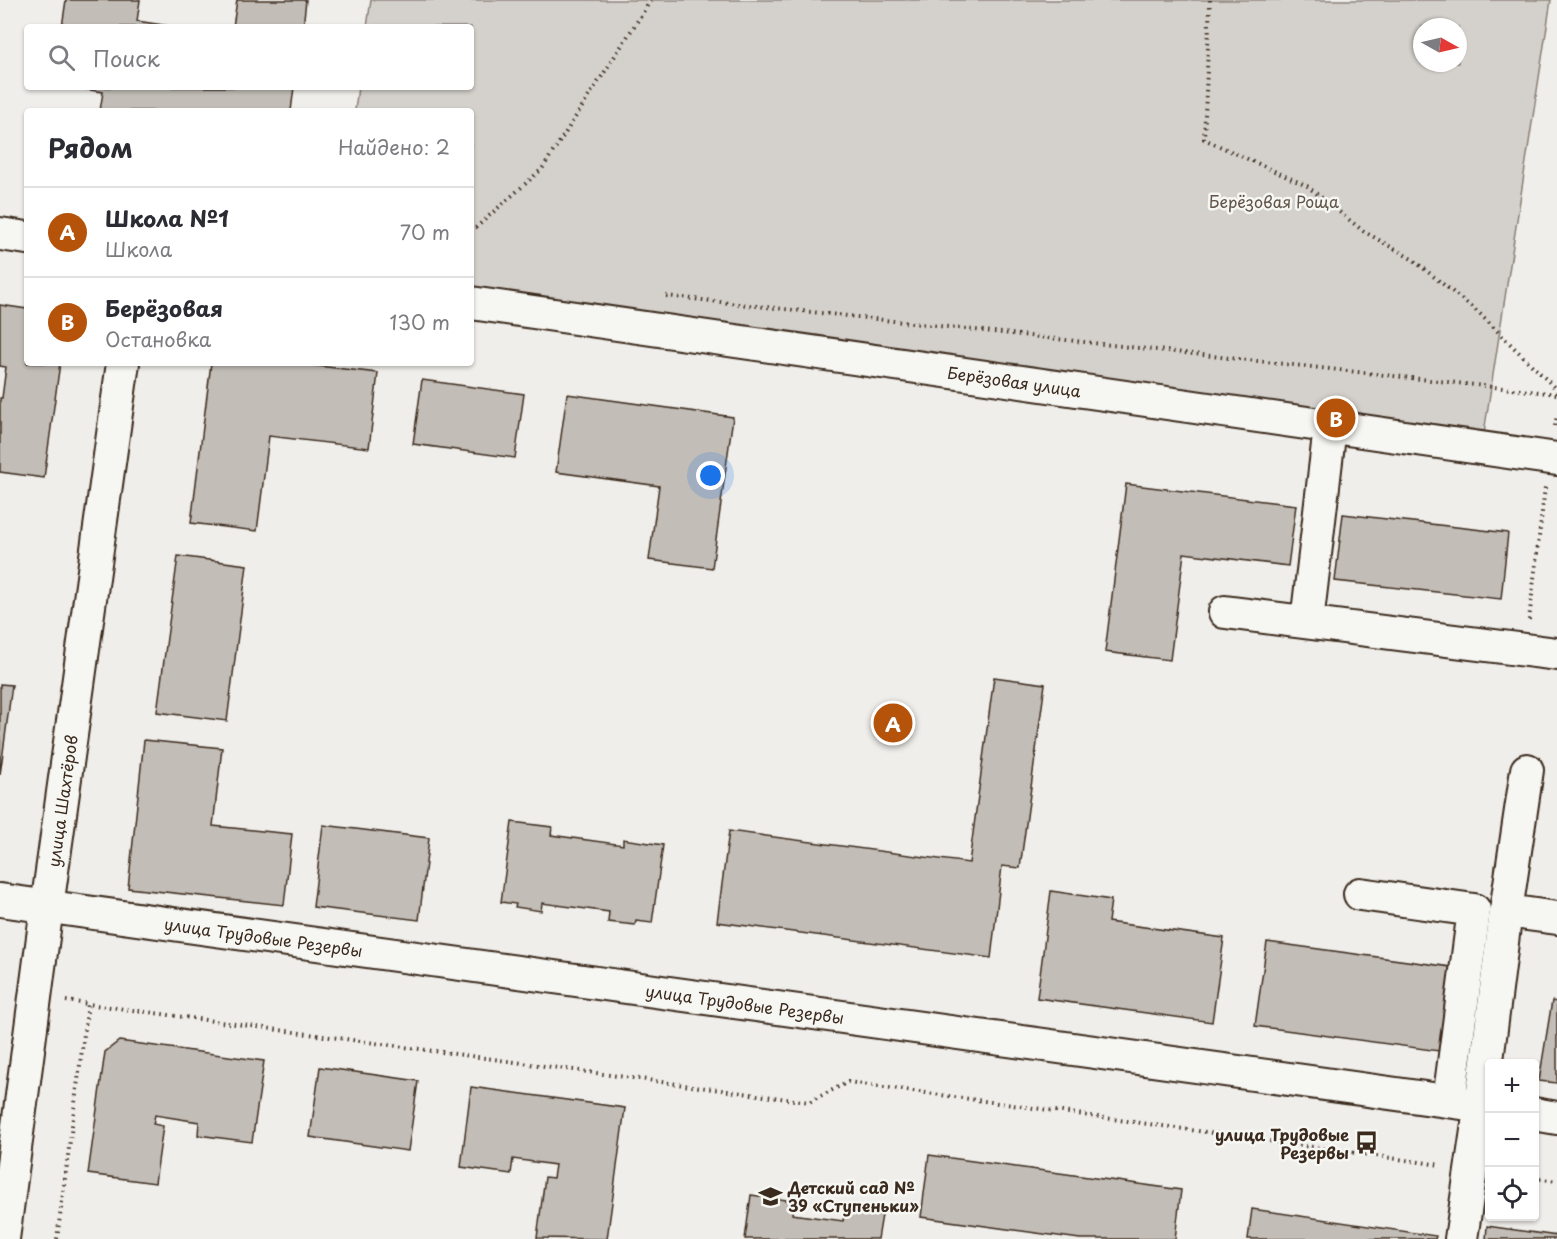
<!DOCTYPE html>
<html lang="ru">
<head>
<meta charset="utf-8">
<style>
  :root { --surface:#fff; --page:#f7f7f7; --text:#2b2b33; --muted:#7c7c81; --line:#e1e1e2; --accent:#b45309 }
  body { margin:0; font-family:"Playpen Sans",sans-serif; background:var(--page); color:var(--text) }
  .controls { position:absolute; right:18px; bottom:18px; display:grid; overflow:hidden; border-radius:6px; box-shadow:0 2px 4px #0004 }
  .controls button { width:54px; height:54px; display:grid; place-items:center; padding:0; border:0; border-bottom:2px solid var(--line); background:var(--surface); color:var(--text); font:30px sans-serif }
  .compass { position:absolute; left:1413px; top:18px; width:54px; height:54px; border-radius:50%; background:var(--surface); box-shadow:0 2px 4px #0004; rotate:98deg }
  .you { position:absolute; left:711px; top:476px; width:21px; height:21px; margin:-15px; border:4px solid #fff; border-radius:50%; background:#1a73e8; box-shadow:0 0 0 9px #1a73e833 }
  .badge { display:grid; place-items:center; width:39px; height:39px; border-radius:50%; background:var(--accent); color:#fff; font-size:20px; font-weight:700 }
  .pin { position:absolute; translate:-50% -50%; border:3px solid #fff; box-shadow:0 2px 6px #0006 }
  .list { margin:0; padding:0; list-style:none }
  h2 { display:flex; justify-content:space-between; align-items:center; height:78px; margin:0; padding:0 24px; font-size:26px }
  h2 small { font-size:20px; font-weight:400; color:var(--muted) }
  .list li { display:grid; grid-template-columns:39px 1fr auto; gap:18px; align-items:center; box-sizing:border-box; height:90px; padding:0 24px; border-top:2px solid var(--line) }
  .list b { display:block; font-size:22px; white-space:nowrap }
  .list p { margin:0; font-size:20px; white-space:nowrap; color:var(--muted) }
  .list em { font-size:20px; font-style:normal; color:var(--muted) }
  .icon { flex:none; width:33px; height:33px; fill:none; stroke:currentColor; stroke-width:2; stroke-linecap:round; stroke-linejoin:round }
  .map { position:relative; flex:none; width:1557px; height:1239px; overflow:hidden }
  .search { position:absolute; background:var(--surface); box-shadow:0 2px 4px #0004; left:24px; top:24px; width:450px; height:66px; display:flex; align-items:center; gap:15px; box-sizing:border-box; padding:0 21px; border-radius:6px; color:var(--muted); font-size:22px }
  .panel { position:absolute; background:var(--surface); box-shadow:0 2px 4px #0004; left:24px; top:108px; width:450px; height:258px; border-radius:6px }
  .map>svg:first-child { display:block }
  .green { fill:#d4d1cc; stroke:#887e75; stroke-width:1.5; fill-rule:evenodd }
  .building { fill:#c2bdb7; stroke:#3b2a1e; stroke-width:1.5 }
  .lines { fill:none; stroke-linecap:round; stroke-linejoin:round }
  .minor-casing { stroke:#3b2a1e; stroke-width:36 }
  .path { stroke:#3b2a1e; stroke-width:4; stroke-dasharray:1.5 4.5; stroke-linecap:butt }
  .minor { stroke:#f6f6f2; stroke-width:32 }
  .labels { text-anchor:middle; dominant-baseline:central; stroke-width:5; stroke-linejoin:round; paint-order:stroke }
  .park-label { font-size:16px; fill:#61544a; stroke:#f6f6f2 }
  .street-label { font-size:16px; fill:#3b2a1e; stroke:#f6f6f2 }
  .poi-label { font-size:16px; font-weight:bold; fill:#3b2a1e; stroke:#f6f6f2; text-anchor:end }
</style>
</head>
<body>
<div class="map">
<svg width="1557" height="1239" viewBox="0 0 1557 1239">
  <rect width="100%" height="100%" fill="#efeeea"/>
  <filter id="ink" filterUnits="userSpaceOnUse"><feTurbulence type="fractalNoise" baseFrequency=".0167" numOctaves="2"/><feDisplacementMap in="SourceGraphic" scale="12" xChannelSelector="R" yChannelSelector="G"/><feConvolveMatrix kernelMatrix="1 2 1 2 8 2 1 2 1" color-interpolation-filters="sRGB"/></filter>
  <g filter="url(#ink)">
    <path class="green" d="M371,0H1551L1484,433L471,296V111H355L358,87H471V27H367ZM1422,27H1458V63H1422Z"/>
    <g class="building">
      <path d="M66,0H140L137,21L176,27H62Z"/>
      <path d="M237,0H306L303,27H233Z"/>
      <path d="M70,87H294L291,111H100L103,92Z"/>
      <path d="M0,305L27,309V363H60L44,478L0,472V398H2L6,367L0,366Z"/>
      <path d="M211,363H293L378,373L369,448L269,436L257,531L191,523Z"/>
      <path d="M422,380L524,394L515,458L413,444Z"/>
      <path d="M567,394L733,417L712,568L649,560L659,486L556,472Z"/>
      <path d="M1126,484L1296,505L1288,566L1184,553L1170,660L1105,652Z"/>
      <path d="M1343,514L1508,533L1501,599L1335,581Z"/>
      <path d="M178,556L247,565L227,721L157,712Z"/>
      <path d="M994,677L1045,684L1020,868L1002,866L991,958L717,922L729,831L969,863Z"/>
      <path d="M0,684L12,685L0,775Z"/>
      <path d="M144,740L222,748L213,826L292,834L284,905L128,888Z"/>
      <path d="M512,822L552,827L551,835L623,845V839L663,845L652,923L636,921L635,925L608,922L609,912L542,903L541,911L515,907L516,904L501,902Z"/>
      <path d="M323,825L429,838L419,920L313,907Z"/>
      <path d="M1051,891L1111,900L1108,922L1224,938L1212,1022L1037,998Z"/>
      <path d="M1267,942L1451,967L1439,1051L1255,1026Z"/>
      <path d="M1552,1001L1557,1002V1083L1539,1081Z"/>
      <path d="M119,1041L264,1061L252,1142L198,1135L199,1122L155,1115L153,1124L163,1126L155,1183L88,1174L105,1052Z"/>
      <path d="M320,1067L418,1081L408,1151L310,1137Z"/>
      <path d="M471,1087L625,1108L607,1239L537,1238L545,1177L553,1178L555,1165L513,1159L511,1174L461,1167Z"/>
      <path d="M929,1155L1181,1190L1175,1239H1080L921,1217Z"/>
      <path d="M751,1195L793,1201L792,1214L843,1221L845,1210L882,1215L878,1239H745Z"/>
      <path d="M1252,1209L1436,1236L1435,1239H1248Z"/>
      <path d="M1487,1226L1557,1236V1239H1486Z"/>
    </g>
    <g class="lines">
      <defs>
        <g id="minor">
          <path d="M0,234L27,238"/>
          <path id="s1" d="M471,303L1557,459"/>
          <path d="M1225,612L1557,654"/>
          <path d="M1307,622L1330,427"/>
          <path d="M1360,894L1474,910L1449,1101"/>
          <path id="s2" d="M0,900L1490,1107"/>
          <path d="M1506,911L1527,770"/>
          <path d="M1534,1114L1557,1118"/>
          <path id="s3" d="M3,1239L47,907L123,363"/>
          <path d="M1461,1239L1485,1076L1506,911L1557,918"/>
        </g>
      </defs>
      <use href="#minor" class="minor-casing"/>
      <g class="path">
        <path d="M1210,0L1204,139L1307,186L1363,231L1412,259L1480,314L1557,390"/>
        <path d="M471,232L542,169L651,0"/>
        <path d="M666,296L1557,394"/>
        <path d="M1555,426L1557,415"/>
        <path d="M1529,620L1545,487"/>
        <path d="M66,1001L88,1004"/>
        <path d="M1534,1178L1557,1181"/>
        <path d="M57,1239L88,1004L809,1102L848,1082L1441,1165"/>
      </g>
      <use href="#minor" class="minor"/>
    </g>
  </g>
  <defs>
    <symbol id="bus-bare" viewBox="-9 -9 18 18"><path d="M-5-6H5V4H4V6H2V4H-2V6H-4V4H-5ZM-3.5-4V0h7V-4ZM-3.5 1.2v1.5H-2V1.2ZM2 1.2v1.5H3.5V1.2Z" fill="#3b2a1e" stroke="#f6f6f2" stroke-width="2.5" paint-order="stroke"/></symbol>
    <symbol id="school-bare" viewBox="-9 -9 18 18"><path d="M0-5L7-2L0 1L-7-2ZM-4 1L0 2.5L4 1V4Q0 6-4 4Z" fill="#3b2a1e" stroke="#f6f6f2" stroke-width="2.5" paint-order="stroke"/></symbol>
  </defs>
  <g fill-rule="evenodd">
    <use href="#bus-bare" x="1350" y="1126" width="33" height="33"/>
    <use href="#school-bare" x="754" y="1180" width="33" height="33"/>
  </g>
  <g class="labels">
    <g class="park-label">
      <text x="1274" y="201">Берёзовая Роща</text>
    </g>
    <g class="street-label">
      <text stroke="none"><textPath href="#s1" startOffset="549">Берёзовая улица</textPath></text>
      <text stroke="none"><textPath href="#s3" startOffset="442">улица Шахтёров</textPath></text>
      <text stroke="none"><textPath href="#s2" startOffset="266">улица Трудовые Резервы</textPath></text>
      <text stroke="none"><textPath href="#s2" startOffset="752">улица Трудовые Резервы</textPath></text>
    </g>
    <g class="poi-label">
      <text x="1349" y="1134">улица Трудовые<tspan x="1349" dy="18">Резервы</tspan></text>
      <text x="788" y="1187" text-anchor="start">Детский сад №<tspan x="788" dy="18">39 «Ступеньки»</tspan></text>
    </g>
  </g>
</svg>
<div class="controls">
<button>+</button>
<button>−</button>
<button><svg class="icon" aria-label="locate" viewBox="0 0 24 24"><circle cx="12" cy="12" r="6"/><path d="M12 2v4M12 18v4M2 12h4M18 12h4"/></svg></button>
</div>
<svg class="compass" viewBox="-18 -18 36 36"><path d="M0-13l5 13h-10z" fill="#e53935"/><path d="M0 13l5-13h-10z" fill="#7c7c81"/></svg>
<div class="you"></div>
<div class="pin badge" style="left:893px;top:723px">A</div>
<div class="pin badge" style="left:1336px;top:418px">B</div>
<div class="search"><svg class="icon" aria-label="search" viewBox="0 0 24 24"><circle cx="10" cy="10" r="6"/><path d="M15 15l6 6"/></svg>Поиск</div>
<section class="panel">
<h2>Рядом<small>Найдено: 2</small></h2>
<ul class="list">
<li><span class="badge">A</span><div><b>Школа №1</b><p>Школа</p></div><em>70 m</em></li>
<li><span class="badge">B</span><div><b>Берёзовая</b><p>Остановка</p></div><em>130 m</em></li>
</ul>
</section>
</div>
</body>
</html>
